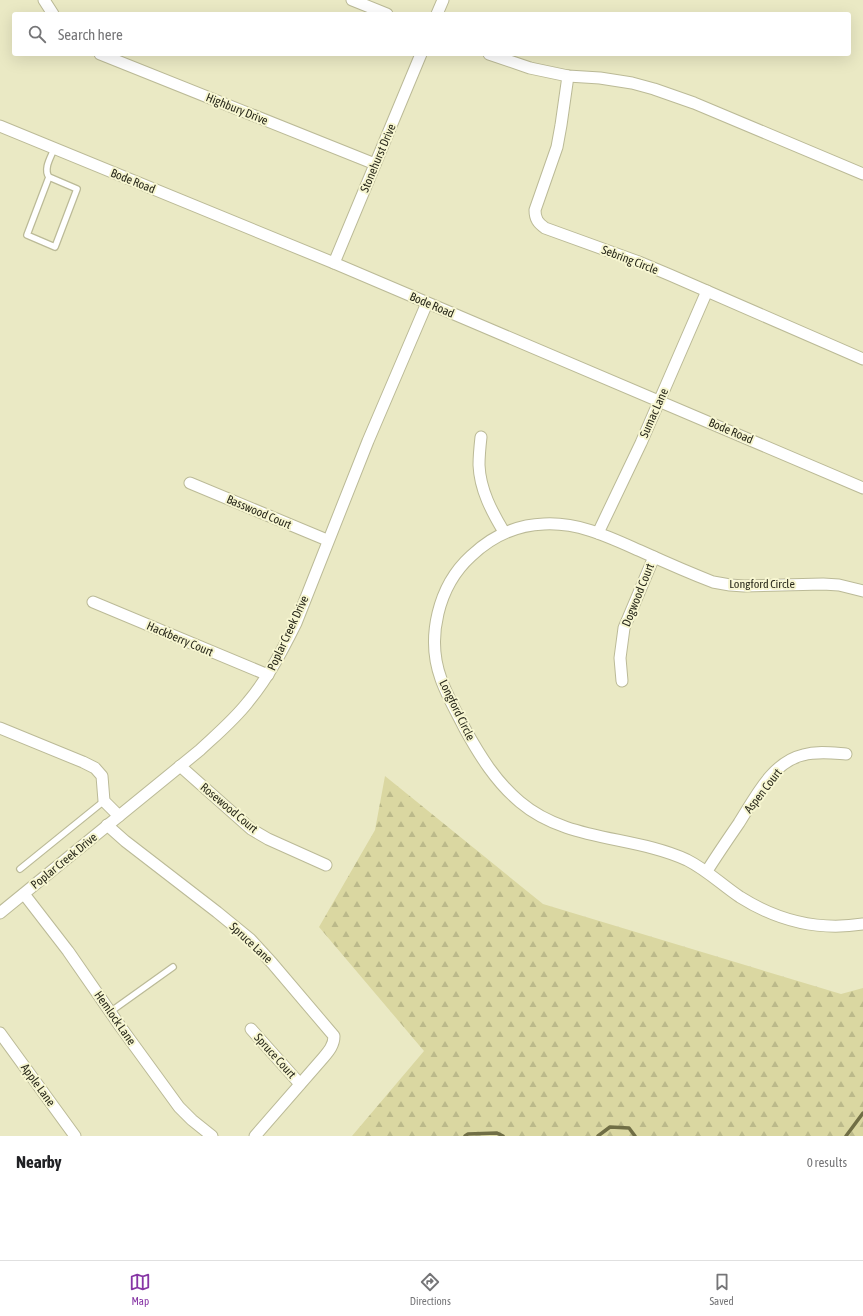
<!DOCTYPE html>
<html lang="en">
<head>
<meta charset="utf-8">
<style>
  :root { --surface:#fff; --page:#f6f6f6; --text:#202124; --muted:#757577; --line:#e0e0e0; --accent:#8736a5 }
  body { margin:0; font-family:"Asap Condensed",sans-serif; background:var(--page); color:var(--text) }
  .list { margin:0; padding:0; list-style:none }
  h2 { display:flex; justify-content:space-between; align-items:center; height:52px; margin:0; padding:0 16px; font-size:17px }
  h2 small { font-size:13px; font-weight:400; color:var(--muted) }
  .icon { flex:none; width:22px; height:22px; fill:none; stroke:currentColor; stroke-width:2; stroke-linecap:round; stroke-linejoin:round }
  .map { position:relative; flex:none; width:863px; height:1136px; overflow:hidden }
  .search { position:absolute; background:var(--surface); box-shadow:0 4px 16px #0002; left:12px; right:12px; top:12px; height:44px; display:flex; align-items:center; gap:10px; box-sizing:border-box; padding:0 14px; border-radius:4px; color:var(--muted); font-size:15px }
  .sheet { height:124px; background:var(--surface) }
  nav { display:flex; justify-content:space-around; align-items:center; box-sizing:border-box; height:56px; border-top:1px solid var(--line); background:var(--surface); font-size:11px; color:var(--muted) }
  nav a { display:grid; justify-items:center; gap:2px }
  nav .on { color:var(--accent) }
  .map>svg:first-child { display:block }
  .forest { fill:url(#forest-firs) }
  .lines { fill:none; stroke-linecap:round; stroke-linejoin:round }
  .stream { stroke:#706e45; stroke-width:3.5 }
  .lane-casing { stroke:#bbba97; stroke-width:8 }
  .street-casing { stroke:#bbba97; stroke-width:13 }
  .lane { stroke:#fff; stroke-width:5.5 }
  .street { stroke:#fff; stroke-width:11 }
  .labels { text-anchor:middle; dominant-baseline:central; stroke-width:4; stroke-linejoin:round; paint-order:stroke }
  .street-label { font-size:12px; fill:#2a2a1c; stroke:#f7f6d1 }
</style>
</head>
<body>
<div class="map">
<svg width="863" height="1136" viewBox="0 0 863 1136">
  <defs>
    <pattern id="forest-firs" width="22" height="20" patternUnits="userSpaceOnUse"><rect width="22" height="20" fill="#dad7a1"/><path d="M5 1l3.5 6h-7zM16 11l3.5 6h-7z" fill="#bbb98a"/></pattern>
  </defs>
  <rect width="100%" height="100%" fill="#eae9c4"/>
  <path class="forest" d="M385,776L543,904L841,994L863,988V1136H352L424,1051L319,927L375,830Z"/>
  <g class="lines">
    <g class="stream">
      <path d="M465,1136L468,1134L497,1133L503,1136"/>
      <path d="M598,1136L610,1127L629,1128L635,1136"/>
      <path d="M846,1136L863,1113"/>
    </g>
    <defs>
      <g id="lane">
        <path d="M49,177L27,235L55,247L77,189L49,177C43,169 51,157 54,149"/>
        <path d="M20,869L104,801"/>
        <path d="M110,1012L173,967"/>
      </g>
      <g id="street">
        <path d="M44,0L53,14"/>
        <path d="M352,0L387,14"/>
        <path d="M437,14L443,0"/>
        <path d="M100,54L375,164"/>
        <path d="M489,54L530,68L568,76L600,78L632,83L654,89L694,103L863,174"/>
        <path d="M568,76L561,125L557,147L535,210C535,219 538,223 545,228L639,262L670,275L863,359"/>
        <path d="M0,126L334,263L863,488"/>
        <path d="M334,263L421,54"/>
        <path d="M481,437C480,446 479,456 479,465C480,490 492,512 504,532"/>
        <path d="M190,483L327,540"/>
        <path d="M598,533L641,443L707,291"/>
        <path d="M863,591L839,585L823,584L744,586L730,585L713,582C690,573 667,563 645,553C613,539 581,522 544,524C516,525 491,537 471,556C438,586 426,638 441,679C447,696 457,713 465,729C480,756 496,782 520,802C567,842 633,835 687,860C707,870 722,885 740,897C778,921 819,931 863,924"/>
        <path d="M93,602L268,675"/>
        <path d="M622,681L620,658L624,628L654,557"/>
        <path d="M0,728L83,762L95,768L102,776L104,801L119,816"/>
        <path d="M180,766L251,829L268,839L326,865"/>
        <path d="M107,825L125,841L217,912L250,939L272,963L334,1036C334,1045 329,1051 323,1058L255,1136"/>
        <path d="M707,871C717,855 728,839 739,823C755,798 772,762 803,755C817,751 832,753 846,754"/>
        <path d="M24,894L68,951L120,1026L179,1107L192,1120L212,1136"/>
        <path d="M0,913L200,750C216,735 234,720 248,702C268,678 282,651 296,623L368,441L427,303"/>
        <path d="M251,1029L300,1084"/>
        <path d="M0,1033L75,1136"/>
      </g>
    </defs>
    <use href="#lane" class="lane-casing"/>
    <use href="#street" class="street-casing"/>
    <use href="#lane" class="lane"/>
    <use href="#street" class="street"/>
  </g>
  <g class="labels">
    <g class="street-label">
      <text transform="translate(237 109) rotate(22)">Highbury Drive</text>
      <text transform="translate(378 158) rotate(-67)">Stonehurst Drive</text>
      <text transform="translate(133 181) rotate(22)">Bode Road</text>
      <text transform="translate(630 260) rotate(21)">Sebring Circle</text>
      <text transform="translate(432 305) rotate(23)">Bode Road</text>
      <text transform="translate(654 413) rotate(-66)">Sumac Lane</text>
      <text transform="translate(731 431) rotate(23)">Bode Road</text>
      <text transform="translate(259 512) rotate(23)">Basswood Court</text>
      <text x="762" y="584">Longford Circle</text>
      <text transform="translate(638 595) rotate(-68)">Dogwood Court</text>
      <text transform="translate(288 633) rotate(-65)">Poplar Creek Drive</text>
      <text transform="translate(180 639) rotate(23)">Hackberry Court</text>
      <text transform="translate(457 710) rotate(64)">Longford Circle</text>
      <text transform="translate(763 791) rotate(-52)">Aspen Court</text>
      <text transform="translate(229 808) rotate(40)">Rosewood Court</text>
      <text transform="translate(64 861) rotate(-39)">Poplar Creek Drive</text>
      <text transform="translate(251 943) rotate(43)">Spruce Lane</text>
      <text transform="translate(115 1018) rotate(55)">Hemlock Lane</text>
      <text transform="translate(275 1056) rotate(48)">Spruce Court</text>
      <text transform="translate(38 1085) rotate(54)">Apple Lane</text>
    </g>
  </g>
</svg>
<div class="search"><svg class="icon" aria-label="search" viewBox="0 0 24 24"><circle cx="10" cy="10" r="6"/><path d="M15 15l6 6"/></svg>Search here</div>
</div>
<section class="sheet">
<h2>Nearby<small>0 results</small></h2>
<ul class="list">
</ul>
</section>
<nav>
<a class="on"><svg class="icon" aria-label="map" viewBox="0 0 24 24"><path d="M3 6l6-2 6 2 6-2v14l-6 2-6-2-6 2zM9 4v14M15 6v14"/></svg>Map</a>
<a><svg class="icon" aria-label="directions" viewBox="0 0 24 24"><path d="M12 3l9 9-9 9-9-9zM9 14v-3h6M13 9l2 2-2 2"/></svg>Directions</a>
<a><svg class="icon" aria-label="saved" viewBox="0 0 24 24"><path d="M7 4h10v16l-5-4-5 4z"/></svg>Saved</a>
</nav>
</body>
</html>
